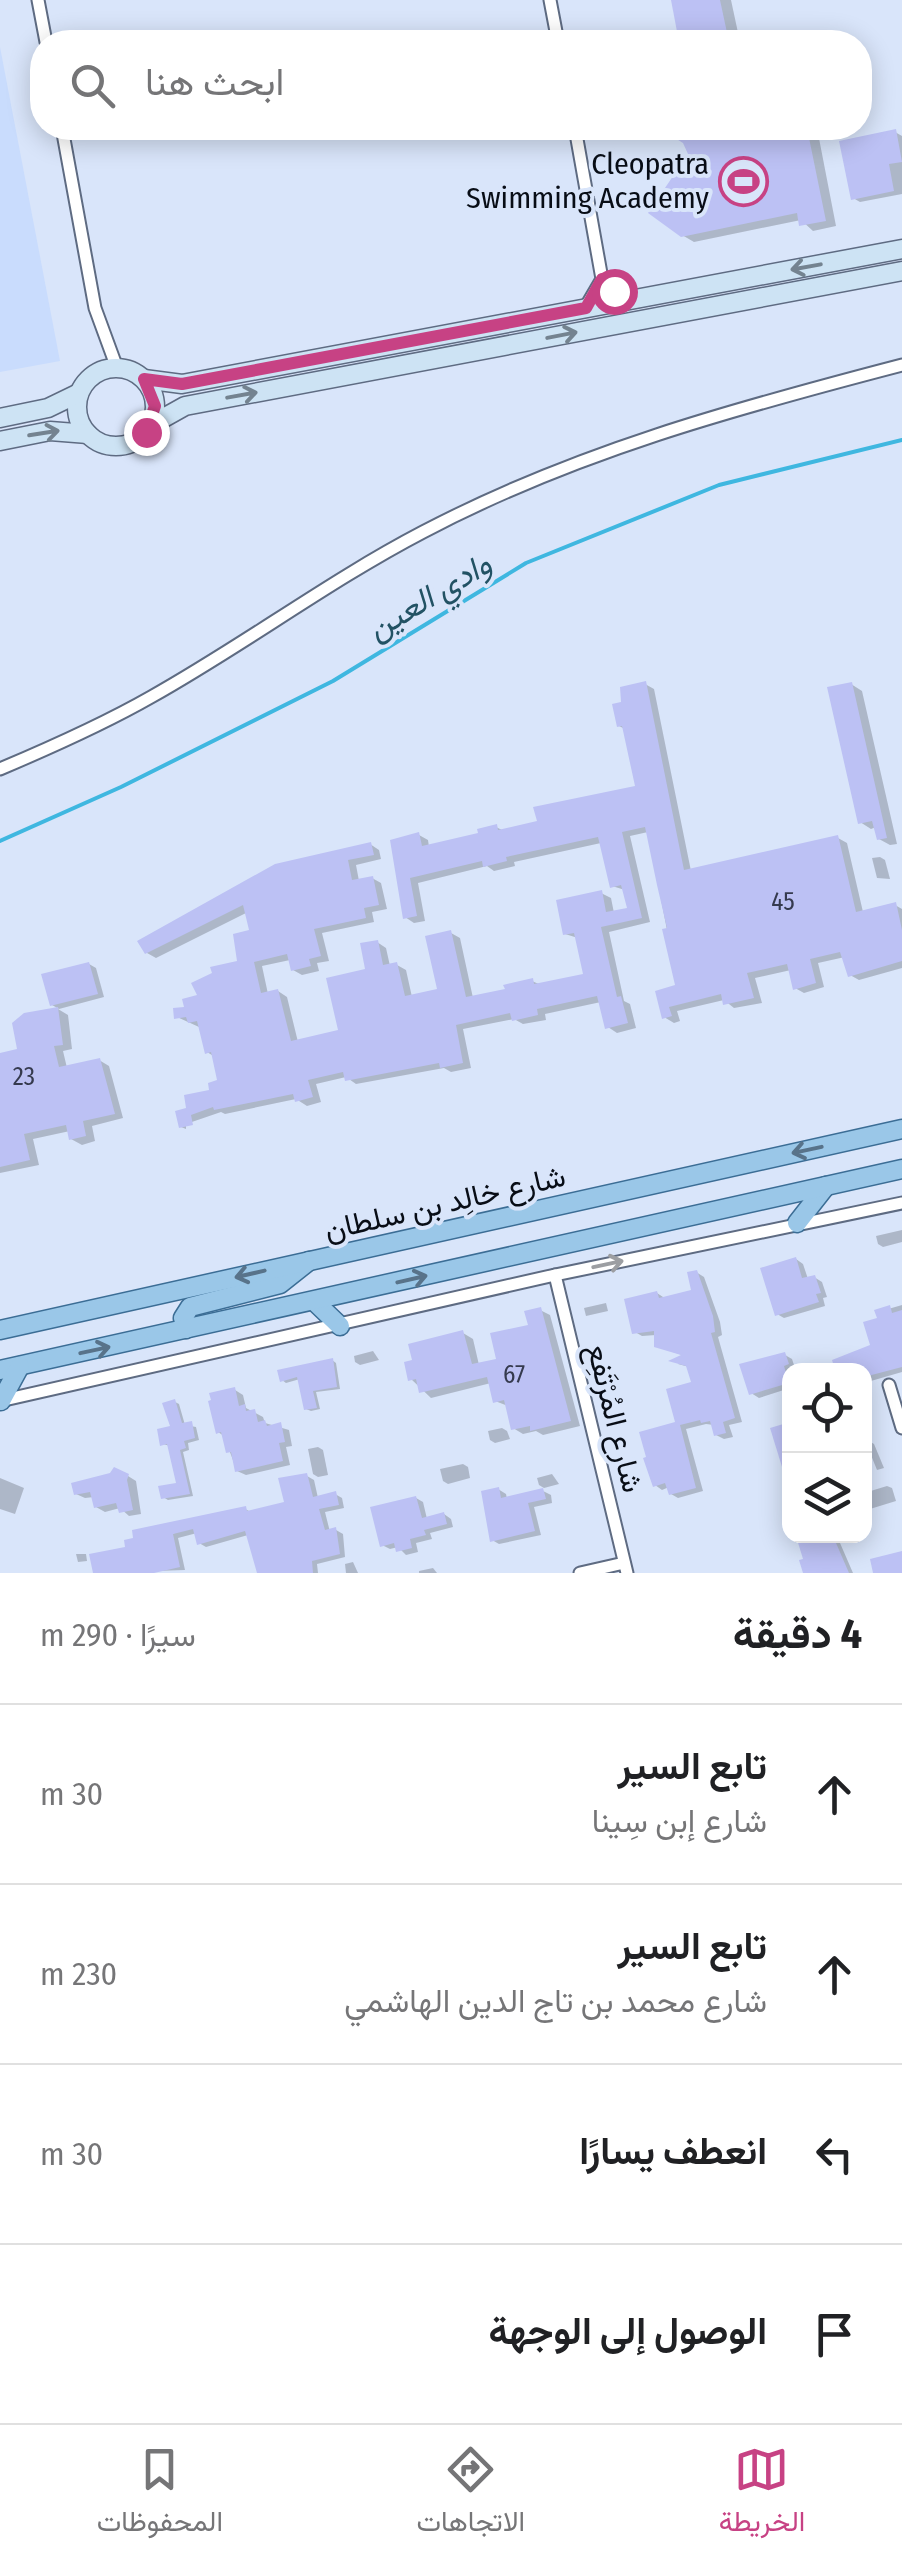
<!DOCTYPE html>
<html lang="ar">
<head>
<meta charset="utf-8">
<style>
  :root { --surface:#fff; --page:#f2f2f2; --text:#202124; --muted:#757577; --line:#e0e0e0; --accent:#c74284 }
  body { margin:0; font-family:"Fira Sans Condensed",Vazirmatn,sans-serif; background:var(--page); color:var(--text); direction:rtl }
  .controls { position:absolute; right:30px; bottom:30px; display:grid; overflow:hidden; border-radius:20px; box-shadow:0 5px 25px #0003 }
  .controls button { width:90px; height:90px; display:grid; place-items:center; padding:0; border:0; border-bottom:2px solid var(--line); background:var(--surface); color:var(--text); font:50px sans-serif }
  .stop { position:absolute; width:30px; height:30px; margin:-22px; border:8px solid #c74284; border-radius:50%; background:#fff }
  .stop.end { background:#c74284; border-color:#fff; box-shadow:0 2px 10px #0008 }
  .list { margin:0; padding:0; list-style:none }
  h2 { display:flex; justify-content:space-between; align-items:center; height:130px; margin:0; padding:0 40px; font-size:42px }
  h2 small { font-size:32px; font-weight:400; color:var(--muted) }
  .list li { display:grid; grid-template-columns:65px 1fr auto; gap:30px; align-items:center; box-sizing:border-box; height:180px; padding:0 40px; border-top:2px solid var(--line) }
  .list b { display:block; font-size:38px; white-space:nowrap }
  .list p { margin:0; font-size:32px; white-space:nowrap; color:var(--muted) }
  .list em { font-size:32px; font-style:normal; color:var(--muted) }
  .icon { flex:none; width:55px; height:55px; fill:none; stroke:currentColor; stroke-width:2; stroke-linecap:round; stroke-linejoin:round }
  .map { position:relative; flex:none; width:902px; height:1573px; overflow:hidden; direction:ltr }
  .search { position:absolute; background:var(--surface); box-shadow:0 5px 25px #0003; left:30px; right:30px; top:30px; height:110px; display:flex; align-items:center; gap:25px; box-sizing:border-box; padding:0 35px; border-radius:40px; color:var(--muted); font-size:38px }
  .sheet { height:850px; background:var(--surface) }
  nav { display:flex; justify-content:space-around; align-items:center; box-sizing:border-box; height:140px; border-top:2px solid var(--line); background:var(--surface); font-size:28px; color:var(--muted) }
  nav a { display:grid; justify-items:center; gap:5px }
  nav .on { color:var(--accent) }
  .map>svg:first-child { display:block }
  .built { fill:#c9dcfd }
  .shadow { fill:#0003 }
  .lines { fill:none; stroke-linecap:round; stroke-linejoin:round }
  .stream { stroke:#3fb7e0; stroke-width:4 }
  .building { fill:#bcc1f4 }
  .street-casing { stroke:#5e6b82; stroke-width:15 }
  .secondary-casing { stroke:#5e6b82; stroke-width:21 }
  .primary-casing { stroke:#3b6d95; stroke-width:21 }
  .street { stroke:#fff; stroke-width:11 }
  .secondary { stroke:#cde3f4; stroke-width:18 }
  .primary { stroke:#9ac7e8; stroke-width:18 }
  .oneway { stroke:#748390 }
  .oneway2 { stroke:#58738a }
  .oneway3 { stroke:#9c9ea2 }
  .route { stroke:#c74284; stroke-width:12 }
  .labels { text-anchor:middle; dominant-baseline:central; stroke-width:8; stroke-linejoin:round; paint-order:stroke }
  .number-label { font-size:25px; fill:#353a4e }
  .poi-label { font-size:30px; fill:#080d16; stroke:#d9e5fa; text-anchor:end }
  .street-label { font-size:30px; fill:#080d16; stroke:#d9e5fa }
  .water-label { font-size:32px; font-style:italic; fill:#225264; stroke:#d9e5fa }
</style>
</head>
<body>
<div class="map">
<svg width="902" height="1573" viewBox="0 0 902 1573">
  <rect width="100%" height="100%" fill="#d9e5fa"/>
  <path class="built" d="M0,47L60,361L0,372Z"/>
  <g class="shadow">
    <path d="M673,0H731L740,42H682Z"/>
    <path d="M664,128H817L836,226L813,231L801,220L694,242L682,235L691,154L685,141Z"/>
    <path d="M895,132L902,136V194L860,202L853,198Z"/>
    <path d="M645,684L654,689L691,871L838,838L847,843L863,912L895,905L902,909V968L859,980L850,975L845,957L818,963L824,987L804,993L795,988L791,970L755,978L762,1003L734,1008L724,1000L677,1011L680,1021L674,1023L664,1017L658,992L678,987L648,832L630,836L650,922L609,932L624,1001L630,1004L636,1028L617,1033L608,1027L601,1002L545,1014L546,1020L523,1024L514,1019L463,1029L471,1068L451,1072L444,1068L356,1084L346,1077L316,1084L321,1102L307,1106L296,1099L225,1114L221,1112L186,1124V1129L181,1127L189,1110L220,1082L215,1057L207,1052L199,1027L177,1017L240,963L252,932L248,912L156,958L147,953L141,942L370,844L379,850L381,859L356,865L359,881L372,878L381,883L387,909L372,912L374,922L322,933L329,961L317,963L319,971L302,975L293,970L290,960L262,966L268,994L278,991L287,997L298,1042L341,1032L368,971L377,942L386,948L390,966L397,965L406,970L412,997L440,991L451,933L460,938L473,998L508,991L532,981L541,985L586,976L578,938L565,934L601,893L611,898L614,913L630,910L625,890L612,886L601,843L514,862L515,866L494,871L487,866L418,883L425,921L414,923L405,917L393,842L419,835L428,840L429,847L481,835L496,827L504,831L540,823L638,788L625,729L619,726L624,704Z"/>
    <path d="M851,684L862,691L897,844L890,845L879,839L876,827L871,829L860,822Z"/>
    <path d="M880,857L885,860L890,879L877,878L872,858Z"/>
    <path d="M89,964L96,968L104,997L59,1009L52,1005Z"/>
    <path d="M58,1009L68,1015L72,1049L63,1051L67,1068L99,1060L109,1066L123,1118L92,1126L95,1141L82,1145L71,1139L70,1131L33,1139L39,1165L0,1173V1055L20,1051Z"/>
    <path d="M902,1230V1242L883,1247L878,1244L876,1236Z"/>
    <path d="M796,1259L803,1264L808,1279L814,1277L822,1282L827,1297L823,1298L825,1306L784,1318L777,1314Z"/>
    <path d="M696,1272L704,1277L720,1322L722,1335L718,1337L742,1422L729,1425L733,1437L724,1439L716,1435L714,1425L706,1424L686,1429L703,1491L678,1498L671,1494L669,1487L662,1490L655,1485L649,1459L678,1424L694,1384L689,1367L678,1364L685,1356L656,1346V1335L642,1336L635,1332L657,1293L666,1299L694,1292Z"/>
    <path d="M606,1303L608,1311L586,1316L584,1308Z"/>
    <path d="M902,1305V1372L864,1383V1370H837L835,1361L873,1346L880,1320L878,1312Z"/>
    <path d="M540,1310L550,1315L580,1426L543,1435L536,1431L523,1434L513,1428L508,1406L495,1401L491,1383L431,1398L411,1379L463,1333L473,1339L479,1365L499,1361L531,1327Z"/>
    <path d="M373,1351L379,1360L360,1365L355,1362L354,1356Z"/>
    <path d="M785,1355L792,1359L795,1368L790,1370V1388L759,1398L751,1393Z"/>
    <path d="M332,1360L336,1363L340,1389L316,1392L320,1409L311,1411L306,1409L300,1379L286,1383L282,1380Z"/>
    <path d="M235,1390L243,1395L246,1408L263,1417L265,1423L289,1430L292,1446L286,1447L290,1465L246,1475L237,1471L224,1436L218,1432Z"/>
    <path d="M175,1402L179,1404L185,1425L196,1427L199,1440L188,1443L189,1450L183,1452L193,1496L168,1500L163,1497L179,1485L170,1446L163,1444L173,1428Z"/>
    <path d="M502,1428L507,1431L510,1439L495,1443L490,1440L488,1431Z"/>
    <path d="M864,1438L874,1444L884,1468L877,1470Z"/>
    <path d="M318,1447L323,1450L328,1475L318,1477L313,1474L308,1449Z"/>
    <path d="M463,1464L468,1467L470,1478L448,1484L443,1481L440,1469Z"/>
    <path d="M552,1474L559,1484L544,1488L539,1485L537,1478Z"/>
    <path d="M128,1476L136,1481L141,1514L129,1516L120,1508L105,1512L96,1507L94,1497L85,1498L76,1494Z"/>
    <path d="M307,1476L314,1480L318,1498L335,1494L342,1498L344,1508L325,1512L330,1532L336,1530L343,1534L345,1557L317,1564L318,1573H263L248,1535L206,1547L199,1543L197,1533L178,1538L185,1570L96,1573L128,1549L245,1509L251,1512L287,1504Z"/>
    <path d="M0,1478L24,1488L15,1514L0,1509Z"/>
    <path d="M887,1486L892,1488L896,1501L870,1509L866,1507L864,1493Z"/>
    <path d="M498,1489L506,1494L507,1499L543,1491L551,1495L552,1503L534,1507L541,1535L499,1544L492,1540Z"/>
    <path d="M416,1498L423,1502L427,1519L444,1514L451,1519L453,1527L430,1533L432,1539L416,1543L418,1552L406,1555L398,1547L390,1549L382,1545Z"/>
    <path d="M790,1498V1513L782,1502Z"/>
    <path d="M799,1536H837L853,1573H807V1560Z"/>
    <path d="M76,1554H86L87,1561L78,1562Z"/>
    <path d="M353,1562L358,1573H346L345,1564Z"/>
    <path d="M433,1568L437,1573H419V1571Z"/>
  </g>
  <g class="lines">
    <path class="stream" d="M0,841L121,787L333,681L526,563L719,485L902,440"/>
  </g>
  <g class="building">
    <path d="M671,0H720L729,42H679Z"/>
    <path d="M659,128H807L826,221L799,226L797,213L681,237L648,213L688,154L683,143Z"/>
    <path d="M896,129L902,162L889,164L894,191L851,200L839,141Z"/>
    <path d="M646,681L684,870L838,835L856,912L896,902L902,930V961L848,977L840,952L810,959L816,983L793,990L787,964L747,973L754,998L723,1005L721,994L669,1007L672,1016L662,1019L655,991L675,985L662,929L667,928L657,885L645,827L622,832L642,918L601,927L617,997L621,996L628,1023L605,1029L597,996L537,1009L538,1015L512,1021L510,1013L456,1025L463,1063L440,1068L439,1063L345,1081L343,1072L308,1080L313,1097L295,1102L293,1094L214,1110L213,1107L191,1115L193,1125L179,1128L175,1111L186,1108L184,1095L209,1090L208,1083L217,1080L211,1052L205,1054L197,1021L188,1023L186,1017L174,1019L173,1008L184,1007L182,999L197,995L191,983L212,973L210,967L237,961L233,934L249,930L243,905L145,954L137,941L275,864L371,842L374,855L348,860L352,880L373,876L379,905L364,908L366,918L314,929L321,956L309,959L311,966L291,971L287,954L254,962L261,993L278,989L291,1041L338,1030L326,978L365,969L360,943L378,940L383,965L397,962L405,996L437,989L425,936L451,930L466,997L505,989L503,985L533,978L534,984L583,974L574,933L563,935L556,900L602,890L606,912L627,908L621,885L610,888L598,837L506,857L507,861L483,867L482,861L410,878L417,916L403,919L390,840L419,832L422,846L478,833L477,829L497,824L498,830L537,821L533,807L635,786L622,726L617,727L612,704L621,702L620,687Z"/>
    <path d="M852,682L887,838L877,840L872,821L858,824L827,687Z"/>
    <path d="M89,962L98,994L50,1006L41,974Z"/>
    <path d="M58,1007L63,1045L54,1046L59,1067L100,1058L115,1114L83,1121L86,1136L69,1140L66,1125L24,1134L30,1160L0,1167V1053L17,1049L12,1023L24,1013Z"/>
    <path d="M796,1257L802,1278L815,1275L821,1293L816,1294L819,1302L775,1316L760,1268Z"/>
    <path d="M697,1270L713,1316L715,1332L711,1333L735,1418L723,1422L726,1433L714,1436L710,1421L701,1423L700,1420L680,1425L696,1488L669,1495L665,1483L653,1487L643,1458L646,1457L639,1432L675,1422L666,1389L691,1382L686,1366L668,1361L681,1355L654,1347V1331L632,1334L624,1299L657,1291L659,1298L691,1290L687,1272Z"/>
    <path d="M890,1305L892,1313L902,1310V1367L864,1377V1370H835L832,1360L870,1345L863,1322L877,1318L874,1310Z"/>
    <path d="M541,1307L571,1421L530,1431V1426L511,1430L504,1400L493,1403L487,1377L419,1393L416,1379L408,1381L404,1362L412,1360L408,1344L463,1330L472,1364L496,1359L490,1333L528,1325L524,1311Z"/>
    <path d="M785,1352L789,1364L784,1366L789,1383L749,1395L739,1364Z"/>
    <path d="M333,1358L337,1387L313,1391L317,1408L304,1410L297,1377L280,1382L277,1370Z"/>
    <path d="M235,1387L239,1406L245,1404L246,1411L255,1409L258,1422L265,1420L267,1426L281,1422L285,1442L279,1443L283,1461L235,1472L231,1452L226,1453L221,1432L216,1434L208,1401L211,1400L209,1393Z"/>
    <path d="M175,1399L182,1423L192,1421L195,1438L184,1441L186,1448L180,1450L190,1494L161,1499L158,1486L176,1483L167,1444L160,1446L157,1429L170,1426L162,1403Z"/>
    <path d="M790,1422V1482L787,1483L770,1428Z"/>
    <path d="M114,1467L129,1474L127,1480L133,1510L119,1513L116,1503L94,1508L90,1492L74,1495L71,1483L110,1473Z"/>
    <path d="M307,1473L313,1497L336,1491L339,1505L319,1509L325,1530L336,1527L340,1554L312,1561L313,1573H257L245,1531L197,1545L193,1529L173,1534L180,1567L154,1573H93L89,1554L125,1547L124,1540L133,1538L132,1530L246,1506L247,1511L284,1502L278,1478Z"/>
    <path d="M499,1487L501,1498L543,1488L546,1499L528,1503L535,1531L490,1542L481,1491Z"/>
    <path d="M416,1496L422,1518L444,1512L447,1524L424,1530L426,1535L410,1539L412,1548L396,1552L394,1543L380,1547L370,1507Z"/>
    <path d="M796,1536H833L849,1573H803L799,1560L803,1559Z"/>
    <path d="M902,1551V1573H873L870,1559Z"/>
  </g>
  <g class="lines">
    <defs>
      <g id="street">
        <path d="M38,0L46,42"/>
        <path d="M550,0L558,42"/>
        <path d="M62,128L95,308L117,368"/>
        <path d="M575,128L602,279L585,308"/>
        <path d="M602,279L630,299"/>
        <path d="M0,769C52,747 102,725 151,697C244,645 329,581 423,532C575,452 737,408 902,365"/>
        <path d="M555,1275L627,1573"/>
        <path d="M889,1385L902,1428"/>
        <path d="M0,1401L555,1275L902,1203"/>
        <path d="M580,1573L624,1563"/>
      </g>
      <g id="secondary">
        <circle cx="116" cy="407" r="39"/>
        <path d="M144,379L182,384L902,249"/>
        <path d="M0,418L48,408L79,393"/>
        <path d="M151,425L185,406L902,271"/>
        <path d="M0,441L50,431L88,434"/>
      </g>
      <g id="primary">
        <path d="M797,1223L826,1186"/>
        <path d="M314,1301L340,1326"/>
        <path d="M186,1329L183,1318L190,1307L280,1284L309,1261"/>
        <path d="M0,1330L902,1129"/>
        <path d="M0,1370L902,1169"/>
        <path d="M1,1401L20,1366"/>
      </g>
    </defs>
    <use href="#street" class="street-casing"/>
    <use href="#secondary" class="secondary-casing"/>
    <use href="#primary" class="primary-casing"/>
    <use href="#street" class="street"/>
    <use href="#secondary" class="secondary"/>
    <use href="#primary" class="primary"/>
  </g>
  <defs><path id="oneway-shaft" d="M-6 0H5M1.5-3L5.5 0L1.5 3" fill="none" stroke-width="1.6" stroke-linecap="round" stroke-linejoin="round" transform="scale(2.5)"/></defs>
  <g class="oneway">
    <use href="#oneway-shaft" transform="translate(806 267) rotate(170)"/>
    <use href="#oneway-shaft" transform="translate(562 335) rotate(-11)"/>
    <use href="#oneway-shaft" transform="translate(242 395) rotate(-10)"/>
    <use href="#oneway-shaft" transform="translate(44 433) rotate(-9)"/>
  </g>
  <g class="oneway2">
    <use href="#oneway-shaft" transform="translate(807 1150) rotate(168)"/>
    <use href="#oneway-shaft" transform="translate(250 1274) rotate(167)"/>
    <use href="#oneway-shaft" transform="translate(412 1279) rotate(-13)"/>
    <use href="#oneway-shaft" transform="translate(95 1350) rotate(-12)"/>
  </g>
  <use class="oneway3" href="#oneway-shaft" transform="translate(608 1264) rotate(-12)"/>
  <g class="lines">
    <path class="route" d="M146,432L155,406L144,379L182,384L586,308L602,279L614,291"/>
  </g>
  <defs>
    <symbol id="stadium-ring" viewBox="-11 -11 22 22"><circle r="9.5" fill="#d9e5fa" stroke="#c74284" stroke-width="1.5"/><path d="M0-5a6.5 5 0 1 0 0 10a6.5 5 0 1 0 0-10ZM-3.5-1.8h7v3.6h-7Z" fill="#c74284"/></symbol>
  </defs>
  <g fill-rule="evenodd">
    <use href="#stadium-ring" x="716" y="154" width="55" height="55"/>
  </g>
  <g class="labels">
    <g class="number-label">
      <text x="783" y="902">45</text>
      <text x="24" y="1077">23</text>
      <text x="514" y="1375">67</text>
    </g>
    <g class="poi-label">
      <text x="709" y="164">Cleopatra<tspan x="709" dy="34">Swimming Academy</tspan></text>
    </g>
    <g class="street-label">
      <text transform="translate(445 1203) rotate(-13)">شارع خالِد بن سلطان</text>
      <text transform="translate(615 1418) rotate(76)">شارع المُرْتَفِع</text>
    </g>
    <g class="water-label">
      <text transform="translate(429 596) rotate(-31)">وادي العين</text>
    </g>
  </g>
</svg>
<div class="controls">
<button><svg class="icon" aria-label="locate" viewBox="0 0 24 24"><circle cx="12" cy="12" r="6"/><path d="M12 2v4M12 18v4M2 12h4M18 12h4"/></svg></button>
<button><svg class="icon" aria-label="layers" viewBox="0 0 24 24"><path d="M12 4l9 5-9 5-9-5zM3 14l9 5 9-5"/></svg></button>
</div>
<div class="stop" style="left:614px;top:291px"></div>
<div class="stop end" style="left:146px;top:432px"></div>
<div class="search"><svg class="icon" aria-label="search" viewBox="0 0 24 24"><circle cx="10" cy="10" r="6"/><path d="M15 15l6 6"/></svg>ابحث هنا</div>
</div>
<section class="sheet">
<h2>4 دقيقة<small>سيرًا · 290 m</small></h2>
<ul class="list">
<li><svg class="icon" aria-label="ahead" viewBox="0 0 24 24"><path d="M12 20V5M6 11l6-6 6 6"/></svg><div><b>تابع السير</b><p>شارع إبن سِينا</p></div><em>30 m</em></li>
<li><svg class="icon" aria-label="ahead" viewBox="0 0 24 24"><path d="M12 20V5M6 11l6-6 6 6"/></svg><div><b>تابع السير</b><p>شارع محمد بن تاج الدين الهاشمي</p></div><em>230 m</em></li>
<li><svg class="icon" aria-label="left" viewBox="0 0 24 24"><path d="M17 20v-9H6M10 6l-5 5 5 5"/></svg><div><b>انعطف يسارًا</b></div><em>30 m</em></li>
<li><svg class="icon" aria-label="arrive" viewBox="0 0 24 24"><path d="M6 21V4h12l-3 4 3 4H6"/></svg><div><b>الوصول إلى الوجهة</b></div></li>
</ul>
</section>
<nav>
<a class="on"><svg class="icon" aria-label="map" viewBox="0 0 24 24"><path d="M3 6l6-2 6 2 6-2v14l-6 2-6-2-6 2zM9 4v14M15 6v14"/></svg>الخريطة</a>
<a><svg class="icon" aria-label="directions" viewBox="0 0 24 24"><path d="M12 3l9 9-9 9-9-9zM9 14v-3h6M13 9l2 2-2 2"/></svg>الاتجاهات</a>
<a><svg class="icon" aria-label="saved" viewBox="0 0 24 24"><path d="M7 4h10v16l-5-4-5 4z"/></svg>المحفوظات</a>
</nav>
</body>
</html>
